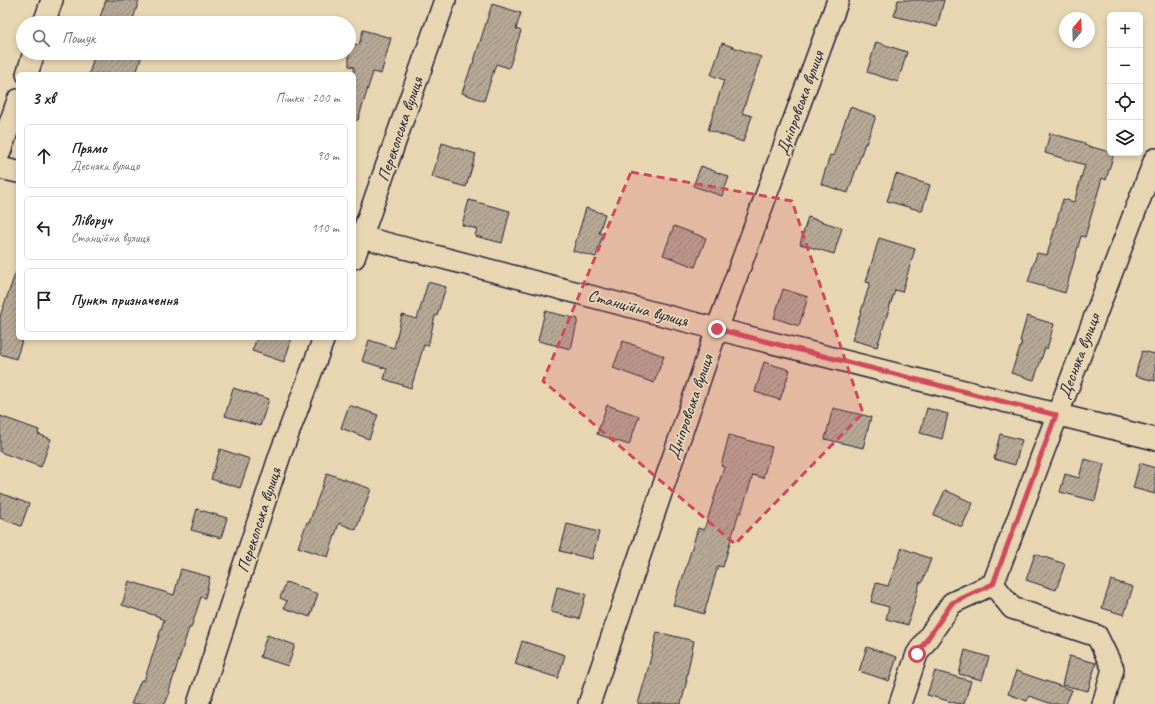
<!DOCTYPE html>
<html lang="uk">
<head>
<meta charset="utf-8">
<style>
  :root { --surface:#fff; --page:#f6f6f6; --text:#202124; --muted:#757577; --line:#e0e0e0 }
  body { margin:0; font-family:Caveat,sans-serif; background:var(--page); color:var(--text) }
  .controls { position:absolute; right:12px; top:12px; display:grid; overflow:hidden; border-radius:6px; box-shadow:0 2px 6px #0003 }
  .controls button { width:36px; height:36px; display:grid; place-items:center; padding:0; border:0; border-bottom:1px solid var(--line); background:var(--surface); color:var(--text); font:20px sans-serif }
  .compass { position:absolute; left:1059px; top:12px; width:36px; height:36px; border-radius:50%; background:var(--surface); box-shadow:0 2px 6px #0003; rotate:19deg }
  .stop { position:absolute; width:12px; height:12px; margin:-9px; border:3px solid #d1495b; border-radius:50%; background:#fff }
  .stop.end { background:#d1495b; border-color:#fff; box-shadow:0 1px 4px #0008 }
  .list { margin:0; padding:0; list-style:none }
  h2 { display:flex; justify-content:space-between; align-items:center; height:52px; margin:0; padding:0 16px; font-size:17px }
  h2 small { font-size:13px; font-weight:400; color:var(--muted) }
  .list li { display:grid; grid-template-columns:26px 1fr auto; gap:12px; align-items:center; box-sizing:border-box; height:64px; margin:0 8px 8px; padding:0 8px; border:1px solid var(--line); border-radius:6px }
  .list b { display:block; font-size:15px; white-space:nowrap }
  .list p { margin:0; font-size:13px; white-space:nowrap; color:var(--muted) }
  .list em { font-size:13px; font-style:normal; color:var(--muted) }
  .icon { flex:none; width:22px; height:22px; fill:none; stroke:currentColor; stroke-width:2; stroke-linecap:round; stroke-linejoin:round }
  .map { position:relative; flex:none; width:1155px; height:704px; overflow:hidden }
  .search { position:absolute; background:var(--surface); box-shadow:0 2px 6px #0003; left:16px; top:16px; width:340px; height:44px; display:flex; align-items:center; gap:10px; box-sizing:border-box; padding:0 14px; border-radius:22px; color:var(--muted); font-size:15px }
  .panel { position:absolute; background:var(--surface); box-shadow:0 2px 6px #0003; left:16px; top:72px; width:340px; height:268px; border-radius:6px }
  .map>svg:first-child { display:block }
  .building { fill:url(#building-hatch); stroke:#22223b }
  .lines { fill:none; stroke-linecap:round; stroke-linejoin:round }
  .minor-casing { stroke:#22223b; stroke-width:24 }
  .minor { stroke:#e8d6b3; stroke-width:21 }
  .route { stroke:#d1495b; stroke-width:5 }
  .marked { fill:#d1495b; fill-opacity:0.2; stroke:#d1495b; stroke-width:3; stroke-dasharray:8 5; stroke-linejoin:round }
  .labels { text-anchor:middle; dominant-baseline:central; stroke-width:3.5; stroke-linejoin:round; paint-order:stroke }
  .street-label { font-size:17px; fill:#22223b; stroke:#e8d6b3 }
</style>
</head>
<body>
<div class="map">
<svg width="1155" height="704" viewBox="0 0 1155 704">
  <defs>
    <pattern id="building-hatch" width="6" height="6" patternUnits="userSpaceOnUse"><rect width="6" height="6" fill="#b7a995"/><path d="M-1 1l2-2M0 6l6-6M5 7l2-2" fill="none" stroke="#94897b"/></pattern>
  </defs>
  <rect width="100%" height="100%" fill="#e8d6b3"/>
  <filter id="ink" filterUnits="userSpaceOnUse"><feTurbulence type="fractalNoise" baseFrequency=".025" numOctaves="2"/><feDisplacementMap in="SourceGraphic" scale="8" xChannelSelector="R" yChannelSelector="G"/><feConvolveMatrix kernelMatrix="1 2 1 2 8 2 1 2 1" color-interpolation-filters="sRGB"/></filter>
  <g filter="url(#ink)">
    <g class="building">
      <path d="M106,0H139L132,23H98Z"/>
      <path d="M898,0H944L937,27L894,16Z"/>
      <path d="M492,4L521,13L516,29L521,31L509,68L496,64L484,101L462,93L472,64H473Z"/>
      <path d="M363,30L391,38L381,74L373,72L358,120H354V67L349,66V43L359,45Z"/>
      <path d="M876,42L907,52L898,82L867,72Z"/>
      <path d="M722,43L761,57L742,113L752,116L743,142L708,130L724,80L711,75Z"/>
      <path d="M95,53H144L143,55H142L136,74H89Z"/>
      <path d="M850,107L876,116L866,144L865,143L848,193L821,184L830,155L833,156Z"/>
      <path d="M1050,133L1085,143L1084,145L1110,152V153H1114L1106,180L1102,178L1085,237L1081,236L1065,293L1028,282L1037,253L1047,255L1063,199L1074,202L1085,165L1045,153Z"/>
      <path d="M442,143L476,154L466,187L432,177Z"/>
      <path d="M701,166L729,177L722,196L693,186Z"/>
      <path d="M896,174L930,185L922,211L887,201Z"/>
      <path d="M469,200L510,211L502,243L475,236L477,229L462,225Z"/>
      <path d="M586,208L605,214L599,233L603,234L596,257L573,251Z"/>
      <path d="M808,217L842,228L834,254L800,244Z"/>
      <path d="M674,226L706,238L695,267L663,255Z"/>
      <path d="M879,238L915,249L902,292L895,290L877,347L852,340L870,283L866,282Z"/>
      <path d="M16,272L18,273V338H23L16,359L0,354V316Z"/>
      <path d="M428,282L446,287L437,316H435L428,346L424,345L411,388L384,379L387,369L362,361L369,340L394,348L402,315L417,319Z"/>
      <path d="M783,289L808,297L799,326L774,318Z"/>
      <path d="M545,311L578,319L571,349L538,341Z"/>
      <path d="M1027,316L1054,324L1047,349L1045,348L1034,380L1011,373L1022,342L1020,341Z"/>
      <path d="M257,338H292L284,362L252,351Z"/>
      <path d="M623,341L664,356L654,383L613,368Z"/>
      <path d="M1142,351L1155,354V381L1135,376Z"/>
      <path d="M764,362L790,370L780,400L755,392Z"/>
      <path d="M233,388L269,399L260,426L225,416Z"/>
      <path d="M349,405L378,415L369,439L341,428Z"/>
      <path d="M607,405L639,416L629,445L597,434Z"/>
      <path d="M833,408L871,417L863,448L825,439Z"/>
      <path d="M927,408L948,414L942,439L920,433Z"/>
      <path d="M0,416L39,430L38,434L51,439L41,467L0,452Z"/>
      <path d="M1000,434L1022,440L1015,465L994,459Z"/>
      <path d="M729,435L772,447L763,478L753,475L741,513L739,512L723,567L718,566L704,614L673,605L681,580H682L698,528L704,530L724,467L721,466Z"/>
      <path d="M220,449L250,459L240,488L211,479Z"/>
      <path d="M1084,459L1104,464L1095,501L1060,492L1065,474L1079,478Z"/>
      <path d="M1140,463L1155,468V494L1133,488Z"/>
      <path d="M327,473L371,489L356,530L339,523L328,557L298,547L307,522L309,523Z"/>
      <path d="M945,490L973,503L962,527L934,515Z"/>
      <path d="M0,493L29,504L21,526L0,518Z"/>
      <path d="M197,509L227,518L221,538L191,530Z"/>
      <path d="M567,524L599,532L592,559L560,551Z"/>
      <path d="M902,548L931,559L922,583L920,582L908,625L886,619L889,607L871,602L876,583L888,586Z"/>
      <path d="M1035,554L1065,564L1056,590L1026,580Z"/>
      <path d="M181,569L210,577L205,598L201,597L191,628H189L169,691L170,692L165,704H131L141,680L144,681L164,620L159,618L160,617L122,605L129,581L174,595Z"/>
      <path d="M1111,580L1133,587L1124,615L1102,608Z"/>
      <path d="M286,582L318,594L310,617L284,608L287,601L280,598Z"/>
      <path d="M557,587L586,594L579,619L551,612Z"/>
      <path d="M657,632L694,641L686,680H687L681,704H638L648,669Z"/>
      <path d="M267,635L295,645L288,666L260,657Z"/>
      <path d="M522,641L565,655L558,678L515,664Z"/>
      <path d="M867,647L897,657L889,681L859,671Z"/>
      <path d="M965,650L989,657L982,680L959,674Z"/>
      <path d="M1069,656L1096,663L1088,691L1062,685Z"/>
      <path d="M935,671L971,681L964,704H959L927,695Z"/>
      <path d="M1016,671L1072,690L1066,704H1052L1029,696L1027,701L1008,694Z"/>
    </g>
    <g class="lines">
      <defs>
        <g id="minor">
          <path d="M44,23L52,0"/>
          <path d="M27,74L34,53"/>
          <path d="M0,152L18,100"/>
          <path d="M0,168L18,172"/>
          <path d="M354,235L717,329L1155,439"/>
          <path d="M354,258L445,0"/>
          <path d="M993,584L1012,608L1097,636L1113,669L1103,704"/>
          <path d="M198,704L280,455L324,338"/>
          <path d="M589,704L717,329L838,0"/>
          <path d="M900,704L917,654L952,603L993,584L1155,159"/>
        </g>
      </defs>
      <use href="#minor" class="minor-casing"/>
      <use href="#minor" class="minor"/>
    </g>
  </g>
  <g class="lines" filter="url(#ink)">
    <path class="route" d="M717,329L1056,415L993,584L952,603L917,654"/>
  </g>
  <path class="marked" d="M631,172L792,201L863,413L735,544L543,381Z"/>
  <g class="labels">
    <g class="street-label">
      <text transform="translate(800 103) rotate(-70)">Дніпровська вулиця</text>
      <text transform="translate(400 129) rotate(-71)">Перекопська вулиця</text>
      <text transform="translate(638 308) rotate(15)">Станційна вулиця</text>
      <text transform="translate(1079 356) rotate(-69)">Десняка вулиця</text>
      <text transform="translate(690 407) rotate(-71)">Дніпровська вулиця</text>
      <text transform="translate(259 520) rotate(-72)">Перекопська вулиця</text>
    </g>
  </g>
</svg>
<div class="controls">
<button>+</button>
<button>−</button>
<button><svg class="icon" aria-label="locate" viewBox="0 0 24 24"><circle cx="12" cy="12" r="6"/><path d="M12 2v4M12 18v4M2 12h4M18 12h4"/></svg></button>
<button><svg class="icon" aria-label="layers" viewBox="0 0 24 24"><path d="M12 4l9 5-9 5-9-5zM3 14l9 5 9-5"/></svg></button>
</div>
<svg class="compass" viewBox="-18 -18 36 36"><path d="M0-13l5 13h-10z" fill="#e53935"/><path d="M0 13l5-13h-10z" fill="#757577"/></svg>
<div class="stop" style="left:917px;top:654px"></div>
<div class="stop end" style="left:717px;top:329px"></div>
<div class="search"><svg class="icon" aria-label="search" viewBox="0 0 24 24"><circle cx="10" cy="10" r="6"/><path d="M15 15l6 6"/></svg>Пошук</div>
<section class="panel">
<h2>3 хв<small>Пішки · 200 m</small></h2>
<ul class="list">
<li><svg class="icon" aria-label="ahead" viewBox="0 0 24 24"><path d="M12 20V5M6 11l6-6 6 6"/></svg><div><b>Прямо</b><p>Десняка вулиця</p></div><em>90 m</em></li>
<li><svg class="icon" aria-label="left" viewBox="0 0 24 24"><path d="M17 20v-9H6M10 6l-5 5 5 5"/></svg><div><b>Ліворуч</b><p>Станційна вулиця</p></div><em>110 m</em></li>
<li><svg class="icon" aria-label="arrive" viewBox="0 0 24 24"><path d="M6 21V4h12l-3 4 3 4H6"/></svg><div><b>Пункт призначення</b></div></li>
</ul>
</section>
</div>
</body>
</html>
